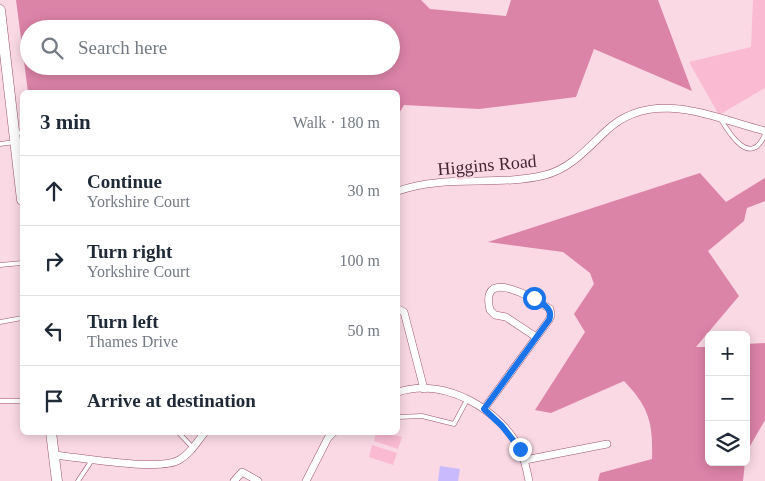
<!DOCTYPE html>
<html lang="en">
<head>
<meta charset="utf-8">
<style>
  :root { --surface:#fff; --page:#f6f6f7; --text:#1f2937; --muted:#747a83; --line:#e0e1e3 }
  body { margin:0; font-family:"Times New Roman",serif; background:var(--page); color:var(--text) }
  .controls { position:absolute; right:15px; bottom:15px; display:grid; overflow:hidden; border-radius:8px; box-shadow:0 2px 12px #0003 }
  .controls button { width:45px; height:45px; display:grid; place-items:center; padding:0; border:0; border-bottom:1px solid var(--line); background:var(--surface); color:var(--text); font:25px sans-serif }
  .stop { position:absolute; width:15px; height:15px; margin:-11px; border:4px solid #1a73e8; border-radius:50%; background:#fff }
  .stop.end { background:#1a73e8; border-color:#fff; box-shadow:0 1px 5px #0008 }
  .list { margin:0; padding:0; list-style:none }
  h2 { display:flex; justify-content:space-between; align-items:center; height:65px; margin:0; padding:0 20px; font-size:21px }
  h2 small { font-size:16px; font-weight:400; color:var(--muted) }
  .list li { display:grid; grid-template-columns:32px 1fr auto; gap:15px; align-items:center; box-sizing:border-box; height:70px; padding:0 20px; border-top:1px solid var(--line) }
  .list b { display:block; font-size:19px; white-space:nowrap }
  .list p { margin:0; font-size:16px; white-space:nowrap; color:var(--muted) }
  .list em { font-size:16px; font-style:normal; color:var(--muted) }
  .icon { flex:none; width:28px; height:28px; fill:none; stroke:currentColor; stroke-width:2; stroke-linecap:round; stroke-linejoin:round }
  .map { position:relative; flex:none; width:765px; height:481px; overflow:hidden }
  .search { position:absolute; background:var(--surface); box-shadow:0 2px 12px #0003; left:20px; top:20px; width:380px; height:55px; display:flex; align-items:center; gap:12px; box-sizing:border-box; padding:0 18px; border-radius:28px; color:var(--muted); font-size:19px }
  .panel { position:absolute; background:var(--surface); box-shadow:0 2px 12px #0003; left:20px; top:90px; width:380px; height:345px; border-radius:8px }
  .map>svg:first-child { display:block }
  .green { fill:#f9bad2 }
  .forest { fill:#dc83a8; fill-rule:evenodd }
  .water { fill:#c8bafd }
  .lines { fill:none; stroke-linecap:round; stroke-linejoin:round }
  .service-casing { stroke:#9b5573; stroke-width:5 }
  .minor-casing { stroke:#9b5573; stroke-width:8 }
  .secondary-casing { stroke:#9b5573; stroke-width:11 }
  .service { stroke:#fff; stroke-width:4 }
  .minor { stroke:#fff; stroke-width:7 }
  .secondary { stroke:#fff; stroke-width:10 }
  .route { stroke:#1a73e8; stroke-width:6 }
  .labels { text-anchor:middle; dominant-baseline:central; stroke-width:5; stroke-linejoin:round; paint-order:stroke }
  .street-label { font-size:18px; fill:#432531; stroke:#fad9e5 }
</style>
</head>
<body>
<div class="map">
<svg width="765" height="481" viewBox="0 0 765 481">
  <rect width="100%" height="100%" fill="#fad9e5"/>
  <g class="green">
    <path d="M753,0H765V88L719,115L689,62L751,47Z"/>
    <path d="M376,433H386L402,437L398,449L374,441Z"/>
    <path d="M372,445L397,453L393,465L369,457Z"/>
  </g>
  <g class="forest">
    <path d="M16,0H421L430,9L506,16L511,0H658L692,91L594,49L576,97L479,109L404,105L398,115V92H28ZM29,29H391V66H29Z"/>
    <path d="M700,173L726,202L765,178V201L747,208L744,221L708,251L739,296L696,347H709V462H745L743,481H598L600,473L652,459C653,424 650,408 624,381L551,413L535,410L585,332L574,314L594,284L590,273L563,252L488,242Z"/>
    <path d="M765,343V420L750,446L746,459V344Z"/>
  </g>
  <path class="water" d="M440,466L460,469L458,481H438Z"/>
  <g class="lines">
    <defs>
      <g id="service">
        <path d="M720,118C730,135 751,168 765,134"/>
        <path d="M15,132L22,133"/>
        <path d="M0,144L15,142"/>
        <path d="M0,265L22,263"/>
        <path d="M0,322L22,318"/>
        <path d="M0,401H22"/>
        <path d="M398,417L422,416L454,424L467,400"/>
        <path d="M178,432L193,448"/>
        <path d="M78,481L92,460"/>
      </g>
      <g id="minor">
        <path d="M398,191C445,174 497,187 545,175C570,169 588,148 606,131C652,87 714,118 765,131"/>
        <path d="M398,309L404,312L424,389"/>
        <path d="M398,392C445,377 500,409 521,451C525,461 527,471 529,481"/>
        <path d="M484,409L549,320L551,315L550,309C535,299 479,265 490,310L495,315L506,317L536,337"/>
        <path d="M53,455C79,457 159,472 179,460C190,454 197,442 205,432"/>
        <path d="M525,460L607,444"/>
        <path d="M234,481L242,472L258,481"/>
        <path d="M306,481L328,438L334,432"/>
      </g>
      <g id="secondary">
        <path d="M0,10L22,200"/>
        <path d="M51,432L57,481"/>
      </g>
    </defs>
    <use href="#service" class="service-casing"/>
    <use href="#minor" class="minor-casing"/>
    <use href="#secondary" class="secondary-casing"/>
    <use href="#service" class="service"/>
    <use href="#minor" class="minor"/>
    <use href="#secondary" class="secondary"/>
  </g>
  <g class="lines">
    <path class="route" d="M520,449L502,426L484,409L549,320C554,308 542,304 534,298"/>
  </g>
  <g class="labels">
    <g class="street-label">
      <text transform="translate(487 165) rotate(-5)">Higgins Road</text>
    </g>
  </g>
</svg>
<div class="controls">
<button>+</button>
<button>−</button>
<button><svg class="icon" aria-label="layers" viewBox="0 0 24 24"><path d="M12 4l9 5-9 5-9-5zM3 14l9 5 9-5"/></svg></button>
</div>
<div class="stop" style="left:534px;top:298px"></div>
<div class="stop end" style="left:520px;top:449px"></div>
<div class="search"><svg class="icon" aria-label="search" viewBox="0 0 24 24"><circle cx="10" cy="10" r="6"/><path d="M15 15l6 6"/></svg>Search here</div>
<section class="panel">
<h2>3 min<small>Walk · 180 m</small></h2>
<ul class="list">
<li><svg class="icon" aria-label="ahead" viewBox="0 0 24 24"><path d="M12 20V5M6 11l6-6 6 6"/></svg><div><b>Continue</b><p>Yorkshire Court</p></div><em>30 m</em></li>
<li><svg class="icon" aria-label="right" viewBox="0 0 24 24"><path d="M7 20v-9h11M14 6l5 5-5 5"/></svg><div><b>Turn right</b><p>Yorkshire Court</p></div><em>100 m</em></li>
<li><svg class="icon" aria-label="left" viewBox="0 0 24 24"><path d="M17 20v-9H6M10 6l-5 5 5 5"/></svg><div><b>Turn left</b><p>Thames Drive</p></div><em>50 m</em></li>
<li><svg class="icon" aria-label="arrive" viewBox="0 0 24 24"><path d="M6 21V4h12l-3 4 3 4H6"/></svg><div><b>Arrive at destination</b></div></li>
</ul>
</section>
</div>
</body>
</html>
